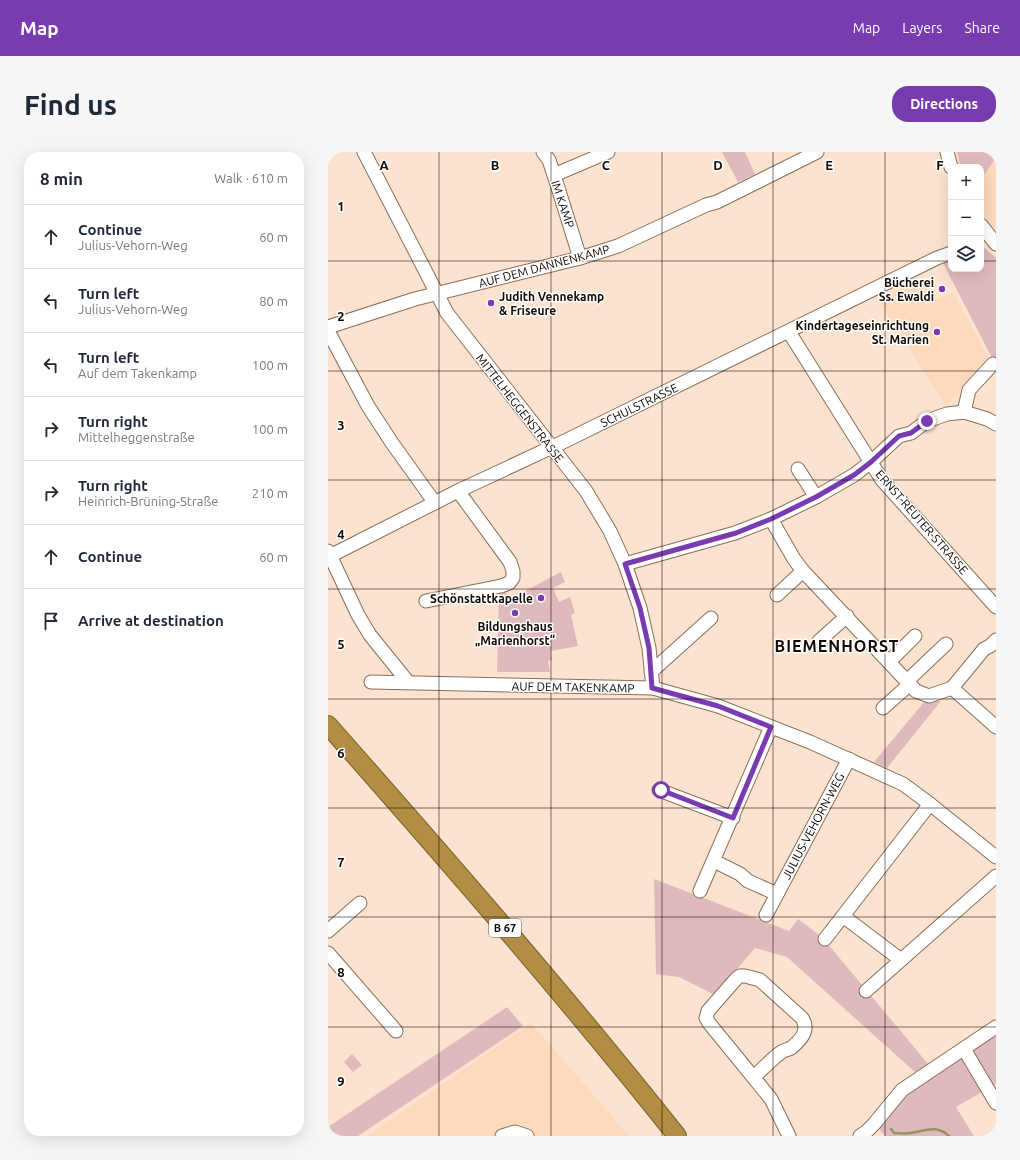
<!DOCTYPE html>
<html lang="en">
<head>
<meta charset="utf-8">
<style>
  :root { --surface:#fff; --page:#f6f6f7; --text:#1f2937; --muted:#747a83; --line:#e0e1e3; --accent:#793bb0 }
  body { margin:0; font-family:Ubuntu,sans-serif; background:var(--page); color:var(--text) }
  .controls { position:absolute; right:12px; top:12px; display:grid; overflow:hidden; border-radius:8px; box-shadow:0 4px 16px #0002 }
  .controls button { width:36px; height:36px; display:grid; place-items:center; padding:0; border:0; border-bottom:1px solid var(--line); background:var(--surface); color:var(--text); font:20px sans-serif }
  .stop { position:absolute; width:12px; height:12px; margin:-9px; border:3px solid #793bb0; border-radius:50%; background:#fff }
  .stop.end { background:#793bb0; border-color:#fff; box-shadow:0 1px 4px #0008 }
  .list { margin:0; padding:0; list-style:none }
  h2 { display:flex; justify-content:space-between; align-items:center; height:52px; margin:0; padding:0 16px; font-size:17px }
  h2 small { font-size:13px; font-weight:400; color:var(--muted) }
  .list li { display:grid; grid-template-columns:26px 1fr auto; gap:12px; align-items:center; box-sizing:border-box; height:64px; padding:0 16px; border-top:1px solid var(--line) }
  .list b { display:block; font-size:15px; white-space:nowrap }
  .list p { margin:0; font-size:13px; white-space:nowrap; color:var(--muted) }
  .list em { font-size:13px; font-style:normal; color:var(--muted) }
  .icon { flex:none; width:22px; height:22px; fill:none; stroke:currentColor; stroke-width:2; stroke-linecap:round; stroke-linejoin:round }
  .map { position:relative; flex:none; width:668px; height:984px; overflow:hidden; border-radius:16px }
  header { display:flex; align-items:center; gap:24px; box-sizing:border-box; height:56px; padding:0 20px; background:var(--accent); color:#fff }
  header strong { font-size:19px }
  nav { display:flex; gap:22px; margin-inline-start:auto; font-size:14px }
  .intro { display:flex; align-items:center; justify-content:space-between; box-sizing:border-box; height:96px; padding:0 24px }
  h1 { margin:0; font-size:28px }
  .button { padding:10px 18px; border-radius:16px; background:var(--accent); color:#fff; font-size:14px; font-weight:700 }
  main { display:flex; gap:24px; padding:0 24px }
  aside { flex:1; background:var(--surface); border-radius:16px; box-shadow:0 4px 16px #0002 }
  .map>svg:first-child { display:block }
  .built { fill:#fed9bb }
  .green { fill:#dfbabc }
  .lines { fill:none; stroke-linecap:round; stroke-linejoin:round }
  .stream { stroke:#959468; stroke-width:2.5 }
  .minor-casing { stroke:#886e58; stroke-width:15 }
  .highway-casing { stroke:#7a5f2d; stroke-width:20 }
  .minor { stroke:#fff; stroke-width:13 }
  .highway { stroke:#b18e44; stroke-width:18 }
  .route { stroke:#793bb0; stroke-width:5 }
  .grid { fill:none; stroke:#130903; stroke-width:1; stroke-opacity:0.55 }
  .poi-dot { fill:#793bb0; stroke:#fff; stroke-width:1.5 }
  .labels { text-anchor:middle; dominant-baseline:central; stroke-width:3; stroke-linejoin:round; paint-order:stroke }
  .shield { fill:#fff; stroke:#5a534f; stroke-width:1 }
  .shield-label { font-size:11px; font-weight:bold; fill:#130903 }
  .street-label { font-size:12px; fill:#130903; stroke:#fff }
  .poi-label { font-size:12px; font-weight:bold; fill:#130903; stroke:#fff; text-anchor:end }
  .district-label { font-size:16px; font-weight:bold; letter-spacing:1px; fill:#130903; stroke:#fff }
  .grid-label { font-size:13px; text-anchor:middle; font-weight:bold; fill:#130903; stroke:#fff; stroke-width:3; stroke-linejoin:round; paint-order:stroke }
</style>
</head>
<body>
<header>
<strong>Map</strong>
<nav><a>Map</a><a>Layers</a><a>Share</a></nav>
</header>
<div class="intro"><h1>Find us</h1><a class="button">Directions</a></div>
<main>
<aside>
<h2>8 min<small>Walk · 610 m</small></h2>
<ul class="list">
<li><svg class="icon" aria-label="ahead" viewBox="0 0 24 24"><path d="M12 20V5M6 11l6-6 6 6"/></svg><div><b>Continue</b><p>Julius-Vehorn-Weg</p></div><em>60 m</em></li>
<li><svg class="icon" aria-label="left" viewBox="0 0 24 24"><path d="M17 20v-9H6M10 6l-5 5 5 5"/></svg><div><b>Turn left</b><p>Julius-Vehorn-Weg</p></div><em>80 m</em></li>
<li><svg class="icon" aria-label="left" viewBox="0 0 24 24"><path d="M17 20v-9H6M10 6l-5 5 5 5"/></svg><div><b>Turn left</b><p>Auf dem Takenkamp</p></div><em>100 m</em></li>
<li><svg class="icon" aria-label="right" viewBox="0 0 24 24"><path d="M7 20v-9h11M14 6l5 5-5 5"/></svg><div><b>Turn right</b><p>Mittelheggenstraße</p></div><em>100 m</em></li>
<li><svg class="icon" aria-label="right" viewBox="0 0 24 24"><path d="M7 20v-9h11M14 6l5 5-5 5"/></svg><div><b>Turn right</b><p>Heinrich-Brüning-Straße</p></div><em>210 m</em></li>
<li><svg class="icon" aria-label="ahead" viewBox="0 0 24 24"><path d="M12 20V5M6 11l6-6 6 6"/></svg><div><b>Continue</b></div><em>60 m</em></li>
<li><svg class="icon" aria-label="arrive" viewBox="0 0 24 24"><path d="M6 21V4h12l-3 4 3 4H6"/></svg><div><b>Arrive at destination</b></div></li>
</ul>
</aside>
<div class="map">
<svg width="668" height="984" viewBox="0 0 668 984">
  <rect width="100%" height="100%" fill="#fce3d0"/>
  <g class="built">
    <path d="M628,0H668V74L665,75L653,59V15H632Z"/>
    <path d="M595,127L606,149L625,140L663,211L618,253L550,148Z"/>
    <path d="M203,871L301,984H39Z"/>
  </g>
  <g class="green">
    <path d="M394,0H417L427,22L410,30Z"/>
    <path d="M629,0H668V6L653,27V15H633Z"/>
    <path d="M657,96L668,106V205L665,208L614,109L623,107V117H653V98Z"/>
    <path d="M233,420L237,430L225,436L231,450L242,445L247,461L243,463L250,494L223,499L224,508L220,509L222,520H169L171,440H177L184,446Z"/>
    <path d="M597,549H613L559,616L546,610Z"/>
    <path d="M326,727L461,779L470,767L494,785L601,913L588,921L459,805L427,796L387,843L351,825L328,822Z"/>
    <path d="M179,855L195,874L30,984H0V975Z"/>
    <path d="M668,883V932L628,955L646,984H557L550,976L571,946Z"/>
    <path d="M24,902L34,913L25,920L16,910Z"/>
  </g>
  <g class="lines">
    <path class="stream" d="M563,977L566,981C572,981 577,982 582,981C598,979 608,972 621,984"/>
    <defs>
      <g id="minor">
        <path d="M36,0L119,161L258,339L282,379L297,412L312,456L321,496L325,536"/>
        <path d="M215,0L221,8L226,23L252,106"/>
        <path d="M619,0L623,15"/>
        <path d="M226,23L280,0"/>
        <path d="M653,73L668,92"/>
        <path d="M0,175L87,147L252,106L290,94L378,53L389,50L489,0"/>
        <path d="M0,179L40,254L64,291L107,351"/>
        <path d="M461,180L554,328L668,455"/>
        <path d="M636,260L641,238L665,212"/>
        <path d="M470,317L488,345"/>
        <path d="M443,367L466,407L475,419L588,539L601,544L624,536L656,497L662,494L668,488"/>
        <path d="M0,399L30,463L42,483L80,530"/>
        <path d="M0,405L130,339L237,289L609,106L623,101"/>
        <path d="M297,412L407,381L443,367L488,345L526,323L543,310L571,284L583,281L599,269L619,262L636,260L659,267L668,272"/>
        <path d="M449,443L475,419"/>
        <path d="M98,449L173,434L181,431L185,426V419L182,410L130,339"/>
        <path d="M491,489L519,464"/>
        <path d="M561,510L587,484"/>
        <path d="M323,520L383,466"/>
        <path d="M579,529L618,492"/>
        <path d="M43,530L325,536L390,554L482,590L575,632L602,652L668,705"/>
        <path d="M624,536L668,575"/>
        <path d="M555,556L582,532"/>
        <path d="M331,638L405,666"/>
        <path d="M386,709L412,722L420,729L449,742"/>
        <path d="M372,739L443,575"/>
        <path d="M438,763L521,607"/>
        <path d="M515,764L573,808"/>
        <path d="M0,779L32,751"/>
        <path d="M497,787L602,652"/>
        <path d="M0,801L68,879"/>
        <path d="M538,839L668,724"/>
        <path d="M636,897L668,951"/>
        <path d="M426,925C434,917 443,908 452,901C455,898 460,898 463,896C473,888 482,878 474,866L432,828L417,824H412L408,827L380,859L378,866L381,871L443,947L461,984"/>
        <path d="M174,984L187,980L199,984"/>
        <path d="M532,984L538,980L546,972L574,938L668,875"/>
      </g>
      <path id="highway" d="M0,573C119,708 237,843 349,984"/>
    </defs>
    <use href="#minor" class="minor-casing"/>
    <use href="#highway" class="highway-casing"/>
    <use href="#minor" class="minor"/>
    <use href="#highway" class="highway"/>
  </g>
  <g class="lines">
    <path class="route" d="M333,638L405,666L443,575L390,554L324,536L321,496L312,456L297,412L408,381L443,367L488,345L526,323L543,310L571,284L583,281L599,269"/>
  </g>
  <path class="grid" d="M111,0V984M223,0V984M334,0V984M445,0V984M557,0V984M0,109H623M653,109H668M0,219H668M0,328H668M0,437H668M0,547H668M0,656H668M0,765H668M0,875H668"/>
  <g class="poi-dot">
    <circle cx="614" cy="137" r="4"/>
    <circle cx="163" cy="151" r="4"/>
    <circle cx="609" cy="180" r="4"/>
    <circle cx="213" cy="446" r="4"/>
    <circle cx="187" cy="461" r="4"/>
  </g>
  <g class="labels">
    <rect class="shield" x="161" y="767" width="32" height="18" rx="3"/>
    <g class="shield-label">
      <text x="177" y="776">B 67</text>
    </g>
    <g class="street-label">
      <text transform="translate(235 52) rotate(72)">IM KAMP</text>
      <text transform="translate(216 114) rotate(-15)">AUF DEM DANNENKAMP</text>
      <text transform="translate(311 253) rotate(-26)">SCHULSTRASSE</text>
      <text transform="translate(192 256) rotate(52)">MITTELHEGGENSTRASSE</text>
      <text transform="translate(594 370) rotate(49)">ERNST-REUTER-STRASSE</text>
      <text transform="translate(245 535) rotate(1)">AUF DEM TAKENKAMP</text>
      <text transform="translate(485 674) rotate(-62)">JULIUS-VEHORN-WEG</text>
    </g>
    <g class="poi-label">
      <text x="606" y="130">Bücherei<tspan x="606" dy="14">Ss. Ewaldi</tspan></text>
      <text x="171" y="144" text-anchor="start">Judith Vennekamp<tspan x="171" dy="14">&amp; Friseure</tspan></text>
      <text x="601" y="173">Kindertageseinrichtung<tspan x="601" dy="14">St. Marien</tspan></text>
      <text x="205" y="446">Schönstattkapelle</text>
      <text x="187" y="474" text-anchor="middle">Bildungshaus<tspan x="187" dy="14">„Marienhorst“</tspan></text>
    </g>
    <g class="district-label">
      <text x="509" y="494">BIEMENHORST</text>
    </g>
  </g>
  <g class="grid-label">
    <text x="56" y="18">A</text>
    <text x="167" y="18">B</text>
    <text x="278" y="18">C</text>
    <text x="390" y="18">D</text>
    <text x="501" y="18">E</text>
    <text x="612" y="18">F</text>
    <text x="13" y="59">1</text>
    <text x="13" y="169">2</text>
    <text x="13" y="278">3</text>
    <text x="13" y="387">4</text>
    <text x="13" y="497">5</text>
    <text x="13" y="606">6</text>
    <text x="13" y="715">7</text>
    <text x="13" y="825">8</text>
    <text x="13" y="934">9</text>
  </g>
</svg>
<div class="controls">
<button>+</button>
<button>−</button>
<button><svg class="icon" aria-label="layers" viewBox="0 0 24 24"><path d="M12 4l9 5-9 5-9-5zM3 14l9 5 9-5"/></svg></button>
</div>
<div class="stop" style="left:333px;top:638px"></div>
<div class="stop end" style="left:599px;top:269px"></div>
</div>
</main>
</body>
</html>
